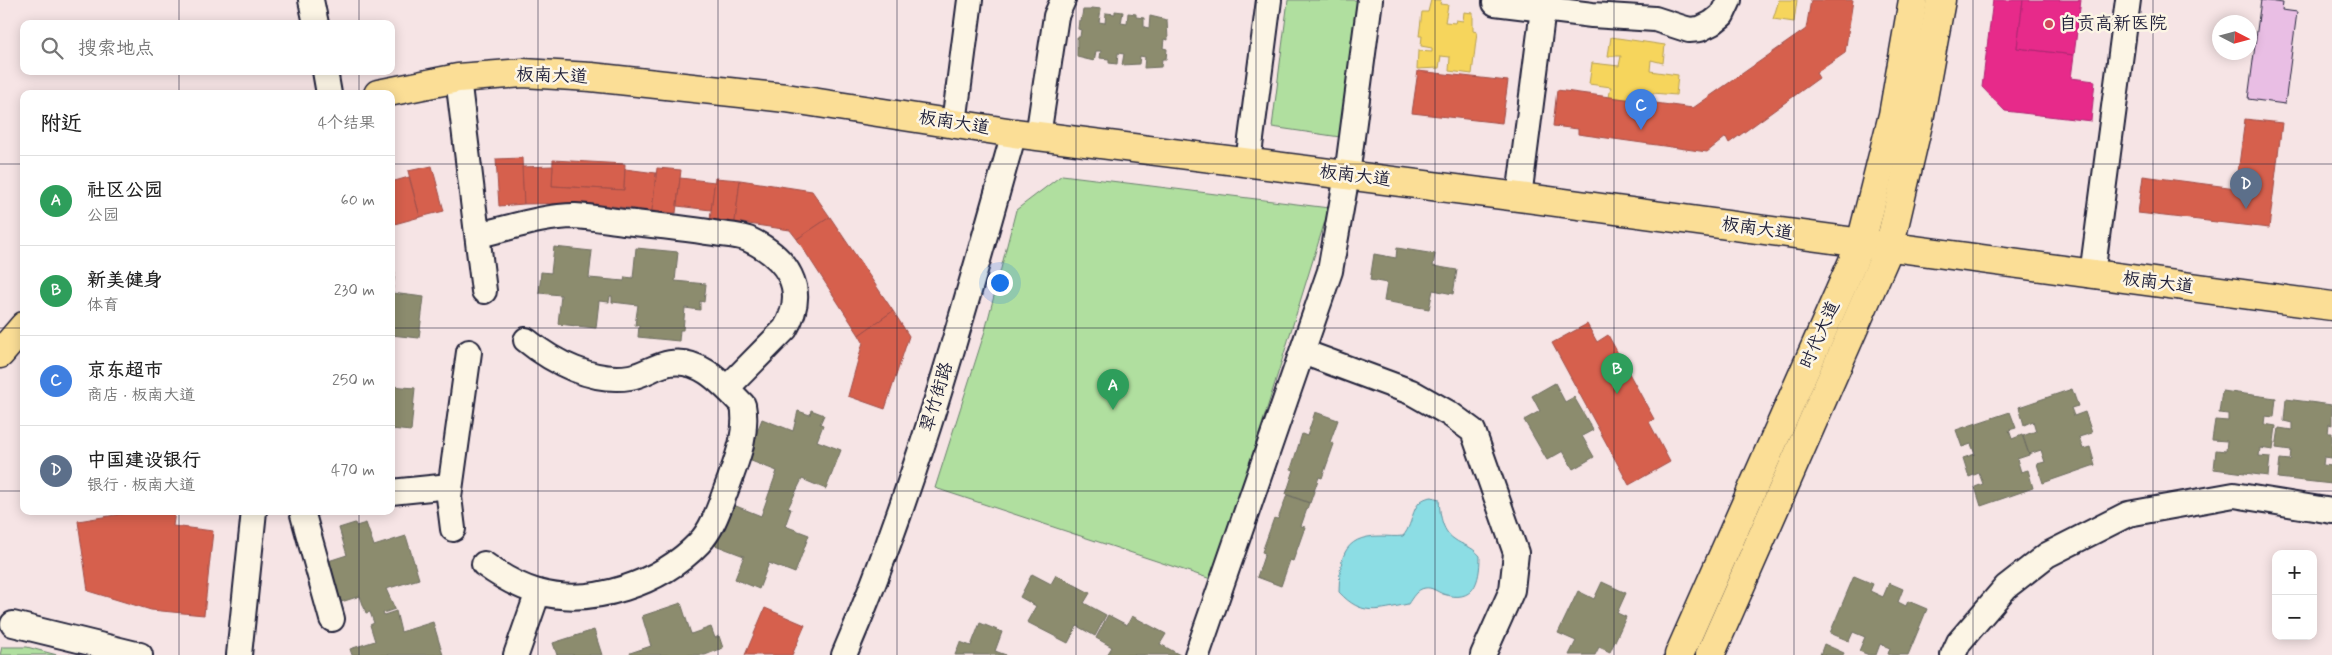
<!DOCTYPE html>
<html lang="zh">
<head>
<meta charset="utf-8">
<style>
  :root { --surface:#fff; --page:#f2f2f2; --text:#222; --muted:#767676; --line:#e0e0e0; --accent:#b45309 }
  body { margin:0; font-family:Mynerve,"LXGW WenKai TC",sans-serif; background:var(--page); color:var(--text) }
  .controls { position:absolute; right:15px; bottom:15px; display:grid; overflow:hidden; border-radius:10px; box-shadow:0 2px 12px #0003 }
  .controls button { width:45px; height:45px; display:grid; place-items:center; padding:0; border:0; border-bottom:1px solid var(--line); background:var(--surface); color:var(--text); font:25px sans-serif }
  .compass { position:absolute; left:2212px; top:15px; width:45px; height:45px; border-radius:50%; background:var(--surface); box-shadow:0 2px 12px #0003; rotate:96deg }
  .you { position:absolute; left:999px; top:282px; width:18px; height:18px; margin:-12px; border:4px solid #fff; border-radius:50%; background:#1a73e8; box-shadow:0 0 0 8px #1a73e833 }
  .badge { display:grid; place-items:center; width:32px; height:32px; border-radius:50%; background:var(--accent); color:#fff; font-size:16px; font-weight:700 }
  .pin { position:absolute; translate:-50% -41px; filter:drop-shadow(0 1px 2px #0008) }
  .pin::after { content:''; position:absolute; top:26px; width:18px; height:15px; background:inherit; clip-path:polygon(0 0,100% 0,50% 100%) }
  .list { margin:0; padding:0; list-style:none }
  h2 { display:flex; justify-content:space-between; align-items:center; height:65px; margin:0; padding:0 20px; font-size:21px }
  h2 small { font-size:16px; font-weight:400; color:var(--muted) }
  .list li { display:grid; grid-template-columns:32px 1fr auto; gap:15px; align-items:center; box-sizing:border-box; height:90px; padding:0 20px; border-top:1px solid var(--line) }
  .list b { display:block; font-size:19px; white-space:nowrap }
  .list p { margin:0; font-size:16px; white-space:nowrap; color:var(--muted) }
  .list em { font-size:16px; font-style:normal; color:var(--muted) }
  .icon { flex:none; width:28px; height:28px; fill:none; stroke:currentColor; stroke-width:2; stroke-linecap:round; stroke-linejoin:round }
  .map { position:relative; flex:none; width:2332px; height:655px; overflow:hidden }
  .search { position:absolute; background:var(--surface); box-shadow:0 2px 12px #0003; left:20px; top:20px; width:375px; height:55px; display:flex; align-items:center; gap:12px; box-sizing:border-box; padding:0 18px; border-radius:10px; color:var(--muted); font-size:19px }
  .panel { position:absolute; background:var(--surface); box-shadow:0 2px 12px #0003; left:20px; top:90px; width:375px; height:425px; border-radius:10px }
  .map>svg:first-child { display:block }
  .green { fill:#b0df9f; stroke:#69806d }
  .water { fill:#8cdde4; stroke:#6292a0 }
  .homes { fill:#f6d55c; stroke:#b69f52 }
  .shops { fill:#d6604d; stroke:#a04d48 }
  .health { fill:#e7298a; stroke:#ac2772 }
  .industry { fill:#8c8c6e; stroke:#6c6c5f }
  .building { fill:#e9bee4; stroke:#22223b }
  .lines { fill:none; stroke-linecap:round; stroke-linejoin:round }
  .minor-casing { stroke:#22223b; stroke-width:28 }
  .major-casing { stroke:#22223b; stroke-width:31 }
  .minor { stroke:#fcf5e5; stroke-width:24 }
  .major { stroke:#fbde96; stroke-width:28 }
  .grid { fill:none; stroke:#22223b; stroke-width:1; stroke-opacity:0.55 }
  .poi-dot { fill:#d1495b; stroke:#fcf5e5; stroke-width:2 }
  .labels { text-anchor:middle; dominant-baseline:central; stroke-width:5; stroke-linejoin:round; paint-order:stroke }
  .poi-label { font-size:18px; fill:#22223b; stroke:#fcf5e5; text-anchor:start }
  .street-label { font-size:18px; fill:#22223b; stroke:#fcf5e5 }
</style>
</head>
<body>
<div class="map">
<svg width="2332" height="655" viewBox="0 0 2332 655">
  <rect width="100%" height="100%" fill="#f6e4e5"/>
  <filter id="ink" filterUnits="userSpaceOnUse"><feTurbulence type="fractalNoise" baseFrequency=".02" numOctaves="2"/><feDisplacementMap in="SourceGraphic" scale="10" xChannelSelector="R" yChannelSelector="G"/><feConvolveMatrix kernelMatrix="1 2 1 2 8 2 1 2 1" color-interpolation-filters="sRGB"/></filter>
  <g filter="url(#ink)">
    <g class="green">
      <path d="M1288,0H1358L1340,137L1272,127Z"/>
      <path d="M1062,175L1329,208L1214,580L935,488L985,331L1016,210Z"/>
      <path d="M2,647H27L57,655H0Z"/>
    </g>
    <path class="water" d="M1432,497L1439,499C1440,513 1441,530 1454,539C1463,546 1471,545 1480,556C1480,582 1474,604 1443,594C1436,591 1432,587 1425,588C1417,589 1412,598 1408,604C1378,610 1362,617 1339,592C1340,560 1341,536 1380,536C1388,536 1395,537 1403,536C1415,523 1410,499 1432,497Z"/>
    <g class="homes">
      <path d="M1431,0H1441L1440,4L1448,5L1445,22L1455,23L1456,20L1463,21L1464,12L1473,13V31L1477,32L1472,74L1449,71L1450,57L1441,56L1439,68L1417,69L1418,51L1432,52V48L1421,46L1422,36H1419L1422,12H1428Z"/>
      <path d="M1779,0H1797L1794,22L1773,19Z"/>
      <path d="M1611,37L1665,45L1663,63L1651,60L1650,71L1678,75L1676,95L1653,93L1652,102L1609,97L1611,87L1589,84L1592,63L1619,66L1621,56H1608Z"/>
    </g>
    <g class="shops">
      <path d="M1811,0H1853L1845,53L1816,73L1819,78L1729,143L1726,137L1707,152L1578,134V129L1553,126L1557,90L1693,108L1806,29Z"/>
      <path d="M1418,71L1508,81L1502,123L1412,113Z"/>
      <path d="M2245,119L2282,123L2269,228L2138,213L2143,176L2236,188Z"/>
      <path d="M522,158L524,204L499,206L496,159Z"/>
      <path d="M553,160L625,164L624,190L552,186Z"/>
      <path d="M432,166L444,211L420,217L408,171Z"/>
      <path d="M553,166L552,186L624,190L625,169L656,173L652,211L587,203L524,204L522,167Z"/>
      <path d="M657,168L681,170L676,213L652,211Z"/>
      <path d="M409,177L420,217L391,225V182Z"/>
      <path d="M680,178L715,182L711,210L677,206Z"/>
      <path d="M715,178L740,180L735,222L710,220Z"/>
      <path d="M740,180L812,191L830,217L797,239L790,230L735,222Z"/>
      <path d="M830,217L893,311L859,335L797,239Z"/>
      <path d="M893,311L909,336L885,409L848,396L863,342L859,335Z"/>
      <path d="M1587,324L1597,342L1608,335L1654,419L1649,422L1670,462L1629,485L1552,343Z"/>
      <path d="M128,511H175L173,526L213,531L204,615L151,610L88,591L78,521L128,513Z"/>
      <path d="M765,608L805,625L792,655H745Z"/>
    </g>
    <g class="health">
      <path d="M1993,0H2023L2017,48L2074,55L2071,78L2095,81L2091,121L2005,111L1982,87Z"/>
      <path d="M2023,0H2081L2074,55L2017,48Z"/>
    </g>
    <g class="industry">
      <path d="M1092,8L1101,9L1099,22L1105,23L1106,13L1115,14V11L1123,12L1121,23L1127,24L1128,13L1136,14V17L1144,18V27L1149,28L1150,16L1167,20L1168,40L1164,39L1163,48L1167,49L1166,59H1162L1161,67L1144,68L1145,57L1140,56L1139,64L1122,65L1124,54L1118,53L1117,64L1109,63V59L1100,58L1101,51H1096L1094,61L1077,57V37H1080L1081,30L1078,29L1079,20L1081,21L1083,10H1091Z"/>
      <path d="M554,247L592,251L589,278L624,281L625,277L633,278L636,248L678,252L675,281L706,284L704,302L700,301V310L685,308L683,330H680L679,341L638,337L639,325H635L638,305L612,302V296H610L609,302L599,301L596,328L558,324L561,295L539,293L541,272L551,273Z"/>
      <path d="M1397,248L1435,254L1433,266L1457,270L1453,294L1433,290L1429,309L1384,301L1387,283L1370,280L1374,254L1396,258Z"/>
      <path d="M391,273H395L392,293L424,297L419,338L391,335Z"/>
      <path d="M1555,383L1565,402L1574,397L1593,430L1582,436L1594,457L1573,469L1563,451L1547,460L1524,420L1540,411L1532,396Z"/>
      <path d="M391,386L415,388L411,431L391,429Z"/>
      <path d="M2072,389L2078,406L2071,408L2074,416L2085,412L2092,433L2079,437L2083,449L2090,447L2095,465L2043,483L2037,464L2045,462L2041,450L2029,454L2023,436L2036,431L2033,421L2024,425L2019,407Z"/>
      <path d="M2222,391L2276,398L2274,417L2265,416L2264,424L2276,426L2273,450L2260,448L2259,456L2270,457L2268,476L2214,469L2216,450L2226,451L2227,441L2212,440L2215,420L2228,421V414L2219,413Z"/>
      <path d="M2286,399L2332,405V425L2329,424L2328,433H2332V458L2324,457L2323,465L2332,466V484L2278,478L2280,459L2290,460L2291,450L2276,448L2279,428L2292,430V423L2284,421Z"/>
      <path d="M811,410L824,415L820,424L823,425L817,441L841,450L826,489L802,479L788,508L791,509L785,526L809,535L795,573L769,563L759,589L735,579L744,556L715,545L731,504L761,516L777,471L746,459L762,419L793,431L798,411L810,415Z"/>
      <path d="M1315,412L1338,420L1330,442L1334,444L1322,478L1319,477L1310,503L1286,494L1294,470L1291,469L1302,434L1307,436Z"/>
      <path d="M2010,412L2016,428L2009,430L2012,439L2022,435L2029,455L2017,459L2021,472L2028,470L2033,488L1981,506L1975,487L1983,484L1979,473L1969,477L1963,458L1975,454L1971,444L1962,447L1956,430Z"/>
      <path d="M1287,495L1309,503L1301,526L1305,527L1293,561L1290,560L1281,586L1257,577L1265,553L1262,552L1274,518L1278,519Z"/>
      <path d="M355,523L356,526L366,523L374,546L406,536L419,579L386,589L395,609L383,613L384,615L396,611L401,632L433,622L443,655H352L350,649L375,641L370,625L374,623L370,612L366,613L360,596L335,604L322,563L347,555L339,528Z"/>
      <path d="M1032,574L1051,584L1056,575L1090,593L1084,603L1106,615L1095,636L1077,626L1068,643L1027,622L1036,606L1020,597Z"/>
      <path d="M1854,576L1873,584L1870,591L1883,597L1889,583L1903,589L1898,602L1906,606L1908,601L1927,609L1908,655H1891L1888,654L1890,648L1880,644L1876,655H1869L1859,651L1865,637L1853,632L1849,641L1830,633Z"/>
      <path d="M1602,582L1626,593L1617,613L1626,617L1610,652L1599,647L1595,655H1569L1576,641L1558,633L1578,591L1594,599Z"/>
      <path d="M681,603L691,634L711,627L715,638L719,636L723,648L705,655H631L630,653L651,646L642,616Z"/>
      <path d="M1108,615L1127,625L1132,616L1166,634L1160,644L1180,655H1107L1112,647L1096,638Z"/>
      <path d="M980,623L1002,632L995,651L1006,655H955L960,642L971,646Z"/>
      <path d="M594,630L602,655H557L553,643Z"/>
      <path d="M1824,644L1844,653L1843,655H1820Z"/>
    </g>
    <path class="building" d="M2261,0L2283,3L2282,10L2297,12L2285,104L2248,99Z"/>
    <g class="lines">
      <defs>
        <g id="minor">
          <path d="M311,0L316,24"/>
          <path d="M1496,0L1495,3L1592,15L1655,19L1689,30L1700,29L1712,23L1722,15L1729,0"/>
          <path d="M325,71L329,94"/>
          <path d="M458,78L484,291"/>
          <path d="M954,123L970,0"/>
          <path d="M1038,136L1056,16L1063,0"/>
          <path d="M1248,162L1269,0"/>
          <path d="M1519,197L1543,9"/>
          <path d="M478,235C510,228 543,216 575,216C591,217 608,220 624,222C654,225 684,228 714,233C725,235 738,235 748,239C787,257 809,289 785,329L727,388"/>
          <path d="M2092,275L2128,0"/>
          <path d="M1303,352L1411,392L1450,414L1473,431L1516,553L1512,590L1483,655"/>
          <path d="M391,492L450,486"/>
          <path d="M302,511L332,619"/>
          <path d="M453,529L449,497L469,352"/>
          <path d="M484,564C499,575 520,587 538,592C592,607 661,583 699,543C714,528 721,502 729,482C738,457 748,431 743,405C723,385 701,358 670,363C656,365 644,375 630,377C593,383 553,362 526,340"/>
          <path d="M13,624L140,655"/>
          <path d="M239,655L254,511"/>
          <path d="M516,655L538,592"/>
          <path d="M844,655C917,487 964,309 1014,133"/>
          <path d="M1197,655L1330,271L1347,175L1370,0"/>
          <path d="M1953,655L1959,642L2006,587L2047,555L2128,514L2234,495L2332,511"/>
        </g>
        <g id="major">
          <path d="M378,94L458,78L523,73L591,77L786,98L1014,133L1519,197L2332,306"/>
          <path d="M0,354L24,326"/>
          <path d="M1679,655L1861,243L1893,115L1913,0"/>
          <path d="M1710,655L1889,248L1919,120L1941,0"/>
        </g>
      </defs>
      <use href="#minor" class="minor-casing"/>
      <use href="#major" class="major-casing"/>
      <use href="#minor" class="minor"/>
      <use href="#major" class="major"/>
    </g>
  </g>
  <path class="grid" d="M179,0V24M359,0V24M538,0V655M718,0V655M897,0V655M1076,0V655M1256,0V655M1435,0V655M1614,0V655M1794,0V655M1973,0V655M2153,0V655M179,71V94M359,71V94M0,164H24M391,164H2332M0,328H24M391,328H2332M0,491H24M391,491H2332M179,511V655M359,511V655"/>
  <circle class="poi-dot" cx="2049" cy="24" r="5"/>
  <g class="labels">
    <g class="poi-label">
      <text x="2059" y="24">自贡高新医院</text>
    </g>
    <g class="street-label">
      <text transform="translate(552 76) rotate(2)">板南大道</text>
      <text transform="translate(954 123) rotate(9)">板南大道</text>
      <text transform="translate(1355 176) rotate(7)">板南大道</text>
      <text transform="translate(1757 229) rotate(8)">板南大道</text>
      <text transform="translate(2158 283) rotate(7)">板南大道</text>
      <text transform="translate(1820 335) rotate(-66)">时代大道</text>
      <text transform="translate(937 397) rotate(-73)">翠竹街路</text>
    </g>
  </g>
</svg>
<div class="controls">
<button>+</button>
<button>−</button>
</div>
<svg class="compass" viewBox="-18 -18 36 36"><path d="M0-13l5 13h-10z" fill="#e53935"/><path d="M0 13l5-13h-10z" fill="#767676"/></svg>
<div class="you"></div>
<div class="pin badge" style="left:1113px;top:410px;background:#2e9e5b">A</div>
<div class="pin badge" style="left:1617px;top:394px;background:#2e9e5b">B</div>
<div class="pin badge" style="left:1641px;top:130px;background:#3f7fe0">C</div>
<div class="pin badge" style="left:2246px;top:209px;background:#5c6f8a">D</div>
<div class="search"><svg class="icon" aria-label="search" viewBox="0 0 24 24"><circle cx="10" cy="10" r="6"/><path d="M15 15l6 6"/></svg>搜索地点</div>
<section class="panel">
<h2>附近<small>4个结果</small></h2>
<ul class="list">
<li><span class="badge" style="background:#2e9e5b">A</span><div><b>社区公园</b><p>公园</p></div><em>60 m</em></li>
<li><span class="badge" style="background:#2e9e5b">B</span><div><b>新美健身</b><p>体育</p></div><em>230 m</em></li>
<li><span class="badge" style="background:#3f7fe0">C</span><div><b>京东超市</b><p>商店 · 板南大道</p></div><em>250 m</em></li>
<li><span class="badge" style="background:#5c6f8a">D</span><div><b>中国建设银行</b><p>银行 · 板南大道</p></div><em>470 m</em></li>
</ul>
</section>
</div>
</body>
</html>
